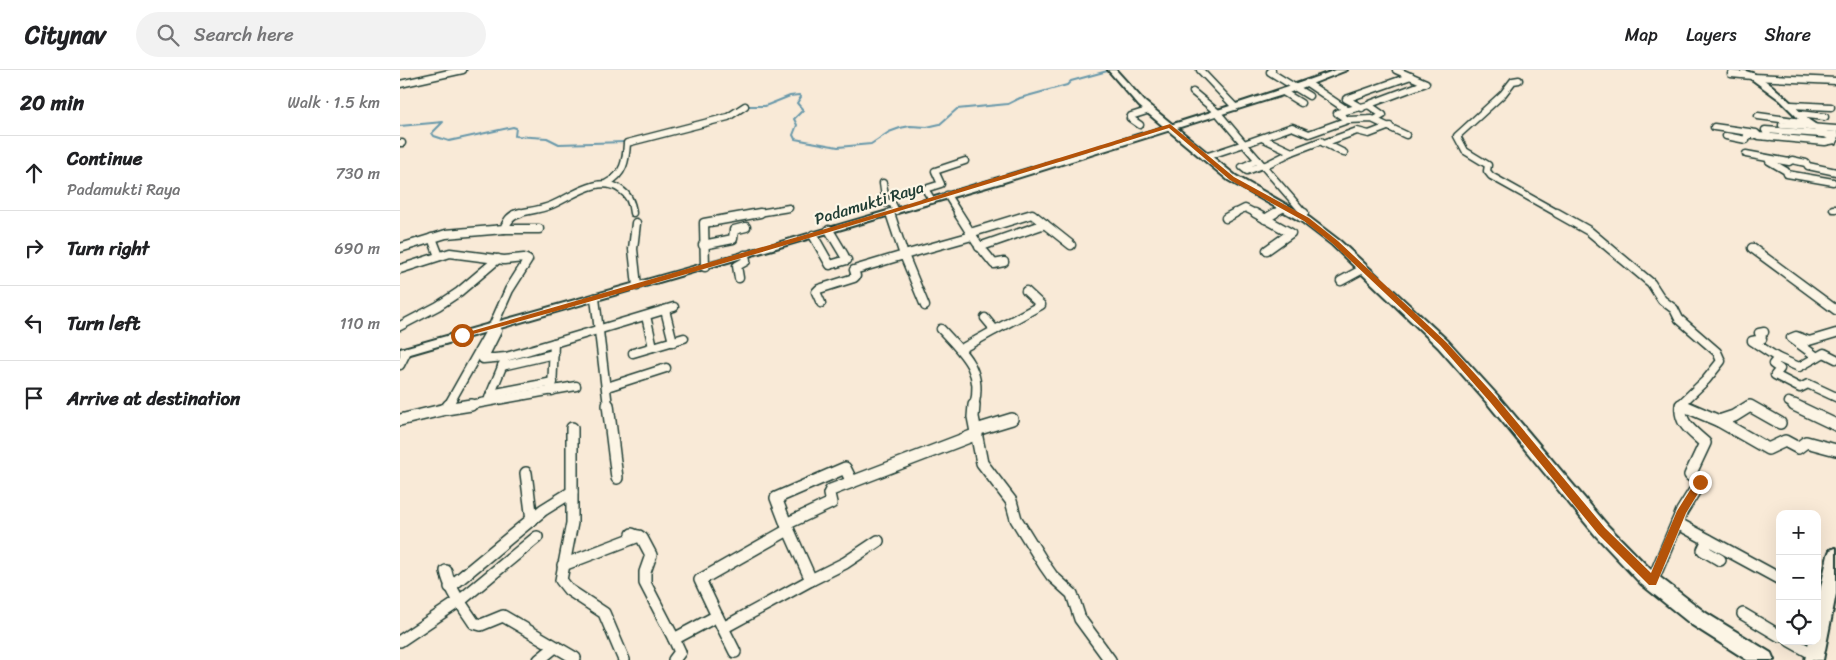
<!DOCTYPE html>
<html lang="en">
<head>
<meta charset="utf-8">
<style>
  :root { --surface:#fff; --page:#f2f2f2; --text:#202124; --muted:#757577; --line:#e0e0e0 }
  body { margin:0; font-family:Sriracha,sans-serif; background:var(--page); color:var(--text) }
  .controls { position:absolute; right:15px; bottom:15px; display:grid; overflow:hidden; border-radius:10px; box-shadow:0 5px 20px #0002 }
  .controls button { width:45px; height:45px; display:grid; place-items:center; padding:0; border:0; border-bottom:1px solid var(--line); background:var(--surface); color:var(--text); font:25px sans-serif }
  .stop { position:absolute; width:15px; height:15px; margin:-11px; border:4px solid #b45309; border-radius:50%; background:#fff }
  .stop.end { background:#b45309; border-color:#fff; box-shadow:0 1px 5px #0008 }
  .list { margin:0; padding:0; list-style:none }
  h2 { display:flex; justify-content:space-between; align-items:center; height:65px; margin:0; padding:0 20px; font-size:21px }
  h2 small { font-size:16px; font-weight:400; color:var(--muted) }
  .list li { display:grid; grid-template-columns:32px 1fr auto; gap:15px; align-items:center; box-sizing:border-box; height:75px; padding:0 20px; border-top:1px solid var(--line) }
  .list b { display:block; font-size:19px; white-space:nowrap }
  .list p { margin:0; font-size:16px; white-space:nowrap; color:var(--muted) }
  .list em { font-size:16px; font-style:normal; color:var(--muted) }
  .icon { flex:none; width:28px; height:28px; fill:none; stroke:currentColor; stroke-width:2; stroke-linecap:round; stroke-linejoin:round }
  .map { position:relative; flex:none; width:1436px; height:590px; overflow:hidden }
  header { display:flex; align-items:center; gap:30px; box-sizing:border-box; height:70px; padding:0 25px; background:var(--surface); border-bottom:1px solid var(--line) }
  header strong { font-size:24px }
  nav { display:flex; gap:28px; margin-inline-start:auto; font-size:18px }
  .search { width:350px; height:45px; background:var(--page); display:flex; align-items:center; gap:12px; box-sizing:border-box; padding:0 18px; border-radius:28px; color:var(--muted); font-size:19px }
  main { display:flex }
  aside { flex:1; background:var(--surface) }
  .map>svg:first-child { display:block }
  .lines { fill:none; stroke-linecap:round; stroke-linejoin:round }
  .stream { stroke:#6898aa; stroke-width:2 }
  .street-far2-casing { stroke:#1f3d34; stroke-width:9 }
  .street-far1-casing { stroke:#1f3d34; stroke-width:11 }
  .street-casing { stroke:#1f3d34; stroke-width:14 }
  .secondary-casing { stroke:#1f3d34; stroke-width:4 }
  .primary-casing { stroke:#1f3d34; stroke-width:4 }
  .street-far2 { stroke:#fcf5e5; stroke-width:6 }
  .street-far1 { stroke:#fcf5e5; stroke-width:8 }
  .street { stroke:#fcf5e5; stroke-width:11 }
  .secondary { fill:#fcf5e5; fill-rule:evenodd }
  .primary { fill:#fcf5e5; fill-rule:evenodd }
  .route { fill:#b45309 }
  .labels { text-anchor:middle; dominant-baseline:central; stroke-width:4.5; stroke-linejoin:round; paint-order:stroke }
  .far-street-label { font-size:16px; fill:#1f3d34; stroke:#fcf5e5 }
</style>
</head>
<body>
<header>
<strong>Citynav</strong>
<div class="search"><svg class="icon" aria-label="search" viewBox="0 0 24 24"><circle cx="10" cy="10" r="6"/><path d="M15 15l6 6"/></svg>Search here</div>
<nav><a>Map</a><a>Layers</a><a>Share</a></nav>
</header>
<main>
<aside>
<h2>20 min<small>Walk · 1.5 km</small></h2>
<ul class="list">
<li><svg class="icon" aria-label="ahead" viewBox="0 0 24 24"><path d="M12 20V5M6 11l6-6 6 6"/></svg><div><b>Continue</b><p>Padamukti Raya</p></div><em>730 m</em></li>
<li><svg class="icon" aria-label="right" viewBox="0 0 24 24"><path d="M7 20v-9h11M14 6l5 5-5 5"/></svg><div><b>Turn right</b></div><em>690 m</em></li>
<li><svg class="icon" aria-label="left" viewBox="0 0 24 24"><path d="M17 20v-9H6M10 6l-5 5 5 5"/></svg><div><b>Turn left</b></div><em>110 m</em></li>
<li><svg class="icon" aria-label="arrive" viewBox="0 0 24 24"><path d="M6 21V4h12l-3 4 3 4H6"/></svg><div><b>Arrive at destination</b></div></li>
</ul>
</aside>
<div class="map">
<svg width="1436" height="590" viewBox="0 0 1436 590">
  <rect width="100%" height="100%" fill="#f9ead7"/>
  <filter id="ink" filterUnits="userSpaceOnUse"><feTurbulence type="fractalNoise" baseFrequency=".02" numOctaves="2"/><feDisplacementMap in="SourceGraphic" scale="10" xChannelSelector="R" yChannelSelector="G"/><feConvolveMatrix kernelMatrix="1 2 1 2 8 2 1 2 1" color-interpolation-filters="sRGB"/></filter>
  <g filter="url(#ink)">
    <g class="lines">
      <g class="stream">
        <path d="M345,36H365L390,26L399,25L401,27L397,33L403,40L394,49L397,55L393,65L395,69L438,77L471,74L489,62L500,58L510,56L527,57L540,54L557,39L608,34L620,28L667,15L671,11L711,0"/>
        <path d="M0,56L43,52L32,63L34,66L49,71L113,57L116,58L115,66L147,68L159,74L225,72"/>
      </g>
      <defs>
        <g id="street-far2">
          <path d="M800,0L835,37"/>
          <path d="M872,0L870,2L909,26"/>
          <path d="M1331,4L1352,6"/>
          <path d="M1353,7L1436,11"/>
          <path d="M1119,10L1113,11L1103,24L1057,66L1065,81L1088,95L1087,101L1091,106L1159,144"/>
          <path d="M907,13L947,40"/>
          <path d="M0,14L63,0"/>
          <path d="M793,22L817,42L844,74L892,57L909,64L948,50L937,43L969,35"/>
          <path d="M883,22L901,33"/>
          <path d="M1391,35L1431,37"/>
          <path d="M962,38L946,29L1011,6"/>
          <path d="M1399,44L1425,47"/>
          <path d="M1358,46L1402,52"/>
          <path d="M976,49L983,45L970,36V34L1026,13L996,0"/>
          <path d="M948,50L972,49L1006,65"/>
          <path d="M740,55L730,48L731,46L750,40"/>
          <path d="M1382,55L1436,59"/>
          <path d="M1314,57L1356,63L1359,66L1369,67L1365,60L1436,65"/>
          <path d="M1326,66L1346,70L1347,65H1356"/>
          <path d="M1372,67L1425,72L1435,70"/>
          <path d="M862,68L892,82L921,71"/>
          <path d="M922,72L944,83"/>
          <path d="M0,73H2"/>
          <path d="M924,73L957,61L969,64L990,56"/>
          <path d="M1346,84L1389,92L1392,90L1406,93L1408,96L1436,102"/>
          <path d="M805,87L844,74L904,143L903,144"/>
          <path d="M858,90L842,97L847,101L863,95"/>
          <path d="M1369,91L1386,101L1387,104L1433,112"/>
          <path d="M864,96L892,82"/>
          <path d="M207,113C224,105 226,90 227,73L328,47L345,36"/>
          <path d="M483,113L486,133H492L496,141"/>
          <path d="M547,125L559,144"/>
          <path d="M532,130L525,119L541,114L535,101L565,91"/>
          <path d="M1433,139H1436"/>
          <path d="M114,144C127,141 141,140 152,135C173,126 199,104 221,120C229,125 232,133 233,143"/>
          <path d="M353,144L389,138"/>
          <path d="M631,144H633"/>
          <path d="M833,144L845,138L857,144"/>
          <path d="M873,144L884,138"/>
        </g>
        <g id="street-far1">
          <path d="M490,143L504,185L572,166"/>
          <path d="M558,143L577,173L594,194L604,192"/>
          <path d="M855,143L891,163L867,180"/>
          <path d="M1157,143L1189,161L1251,213L1262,230L1274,239L1279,249L1317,282L1321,291L1306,310L1281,334"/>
          <path d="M901,147L904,143"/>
          <path d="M826,148L835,143"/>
          <path d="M865,149L875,143"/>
          <path d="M236,153L233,179L237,216"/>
          <path d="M104,159H139"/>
          <path d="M429,160L444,185"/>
          <path d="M570,163L632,144L671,175"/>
          <path d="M413,165L430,195L447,190"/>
          <path d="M32,168L39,186"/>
          <path d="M303,175L333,169L334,160L346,157"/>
          <path d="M579,177L645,154"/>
          <path d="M0,178L46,164L104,159C108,150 110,146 120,143"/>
          <path d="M1352,178L1436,240"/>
          <path d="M305,197L304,153L360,143"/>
          <path d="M0,199L50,183L104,190L124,188L128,190L109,220L93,256L48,336"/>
          <path d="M339,208L337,196L346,191L345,185"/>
          <path d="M941,211L963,199"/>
          <path d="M195,228L208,336"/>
          <path d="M421,233L416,222L419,219L454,208L456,206L454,200L504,185L525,236"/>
          <path d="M265,240L273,272"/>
          <path d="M246,246L253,277"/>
          <path d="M0,256L38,236L59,222L98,189"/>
          <path d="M541,259C563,283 584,300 574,336"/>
          <path d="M595,260L641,235L626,221"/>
          <path d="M97,261L83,289L106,287L154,273L152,321"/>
          <path d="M1364,262L1359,263L1362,269L1352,271L1378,288L1373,294L1380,299L1375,305L1400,318L1408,314L1436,327"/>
          <path d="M1436,263L1409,271L1396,266L1391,268L1417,287L1424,283L1436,289"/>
          <path d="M154,273L274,237"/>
          <path d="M561,279L595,260L585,248"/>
          <path d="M233,283L284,268"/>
          <path d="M1378,288L1399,297L1417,287"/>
          <path d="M0,295L7,281"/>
          <path d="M102,296L154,284"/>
          <path d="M207,317L266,298"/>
          <path d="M91,324L153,312"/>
          <path d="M89,328L104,292"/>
          <path d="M1389,332L1397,336"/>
          <path d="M64,336L176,316"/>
          <path d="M1281,336V334L1285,336"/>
        </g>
        <g id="street">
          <path d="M49,335L46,339L71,335"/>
          <path d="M208,335L217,408"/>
          <path d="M574,335L573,347L582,393L611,431L616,449L645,496L652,506L672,524L680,549L710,590"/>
          <path d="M1282,335L1319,351"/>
          <path d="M1394,335L1436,355"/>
          <path d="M0,350L46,339"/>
          <path d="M1380,353L1350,336L1334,346L1319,351L1368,379L1385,371L1398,378L1406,372L1436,380"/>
          <path d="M576,360L612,349"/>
          <path d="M126,403L132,450"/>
          <path d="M172,422V453L161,510L169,520L204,543L224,590"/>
          <path d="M1277,453L1380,509"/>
          <path d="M386,454L376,428L445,398L452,412"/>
          <path d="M232,464L242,468L251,485L245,502V513L274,569L317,546L335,582"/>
          <path d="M1308,470L1303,480L1320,490"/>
          <path d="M478,471L445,493L411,510L386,454L431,433L429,424L431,420L577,364"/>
          <path d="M163,495L239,466"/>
          <path d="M46,501C50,521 63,536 74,553L81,555L103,546L175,588"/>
          <path d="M1252,512L1282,441L1300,412L1290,405L1305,373C1292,361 1279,354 1281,335"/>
          <path d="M50,517L143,440L172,422V358"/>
          <path d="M1343,544L1380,566"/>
          <path d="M317,546L300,510L388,460"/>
          <path d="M323,558L411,510"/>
          <path d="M274,569L280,582L274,590"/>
          <path d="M0,571L61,530L137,467"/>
          <path d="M1390,571L1415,585"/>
          <path d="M139,590L155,577"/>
        </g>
        <g id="secondary">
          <path d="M936,0H947L886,24L604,112L0,287V279C224,216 448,155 670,86C759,58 848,32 936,0Z"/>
          <path d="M1339,0C1362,0 1392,35 1409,50C1417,56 1427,61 1436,67V74L1404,54L1380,30Z"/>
          <path d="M1436,478V524L1423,590H1405L1409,571H1417V535L1428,485L1430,480Z"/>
        </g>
        <path id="primary" d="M708,0H716L745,32L836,106L910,148L940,171L1048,271L1098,326L1208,456L1253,502L1306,543L1371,583L1374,590H1347L1292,555L1241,514L1196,466L1088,334L1038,277L932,175L902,152L828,110L739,36Z"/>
      </defs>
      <use href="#street-far2" class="street-far2-casing"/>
      <use href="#street-far1" class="street-far1-casing"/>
      <use href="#street" class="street-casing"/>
      <use href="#secondary" class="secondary-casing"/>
      <use href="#primary" class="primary-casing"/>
      <use href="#street-far2" class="street-far2"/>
      <use href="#street-far1" class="street-far1"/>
      <use href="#street" class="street"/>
      <use href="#secondary" class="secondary"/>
      <use href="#primary" class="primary"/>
    </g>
  </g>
  <path class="route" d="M770,54L834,107L909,148L938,171L1046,272L1096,327L1205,458L1251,503L1277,441L1297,409H1303L1305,412L1286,443L1256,515H1249L1198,464L1090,332L1040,275L933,174L904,151L830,110L769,58C534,131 299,203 62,267L58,265L487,141Z"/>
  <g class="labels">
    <g class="far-street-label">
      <text transform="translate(469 133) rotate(-17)">Padamukti Raya</text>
    </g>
  </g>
</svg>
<div class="controls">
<button>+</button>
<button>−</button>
<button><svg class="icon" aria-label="locate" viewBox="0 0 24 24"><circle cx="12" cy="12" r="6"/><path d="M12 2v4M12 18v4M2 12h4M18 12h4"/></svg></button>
</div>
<div class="stop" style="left:62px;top:265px"></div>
<div class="stop end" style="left:1300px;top:412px"></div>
</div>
</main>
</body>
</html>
